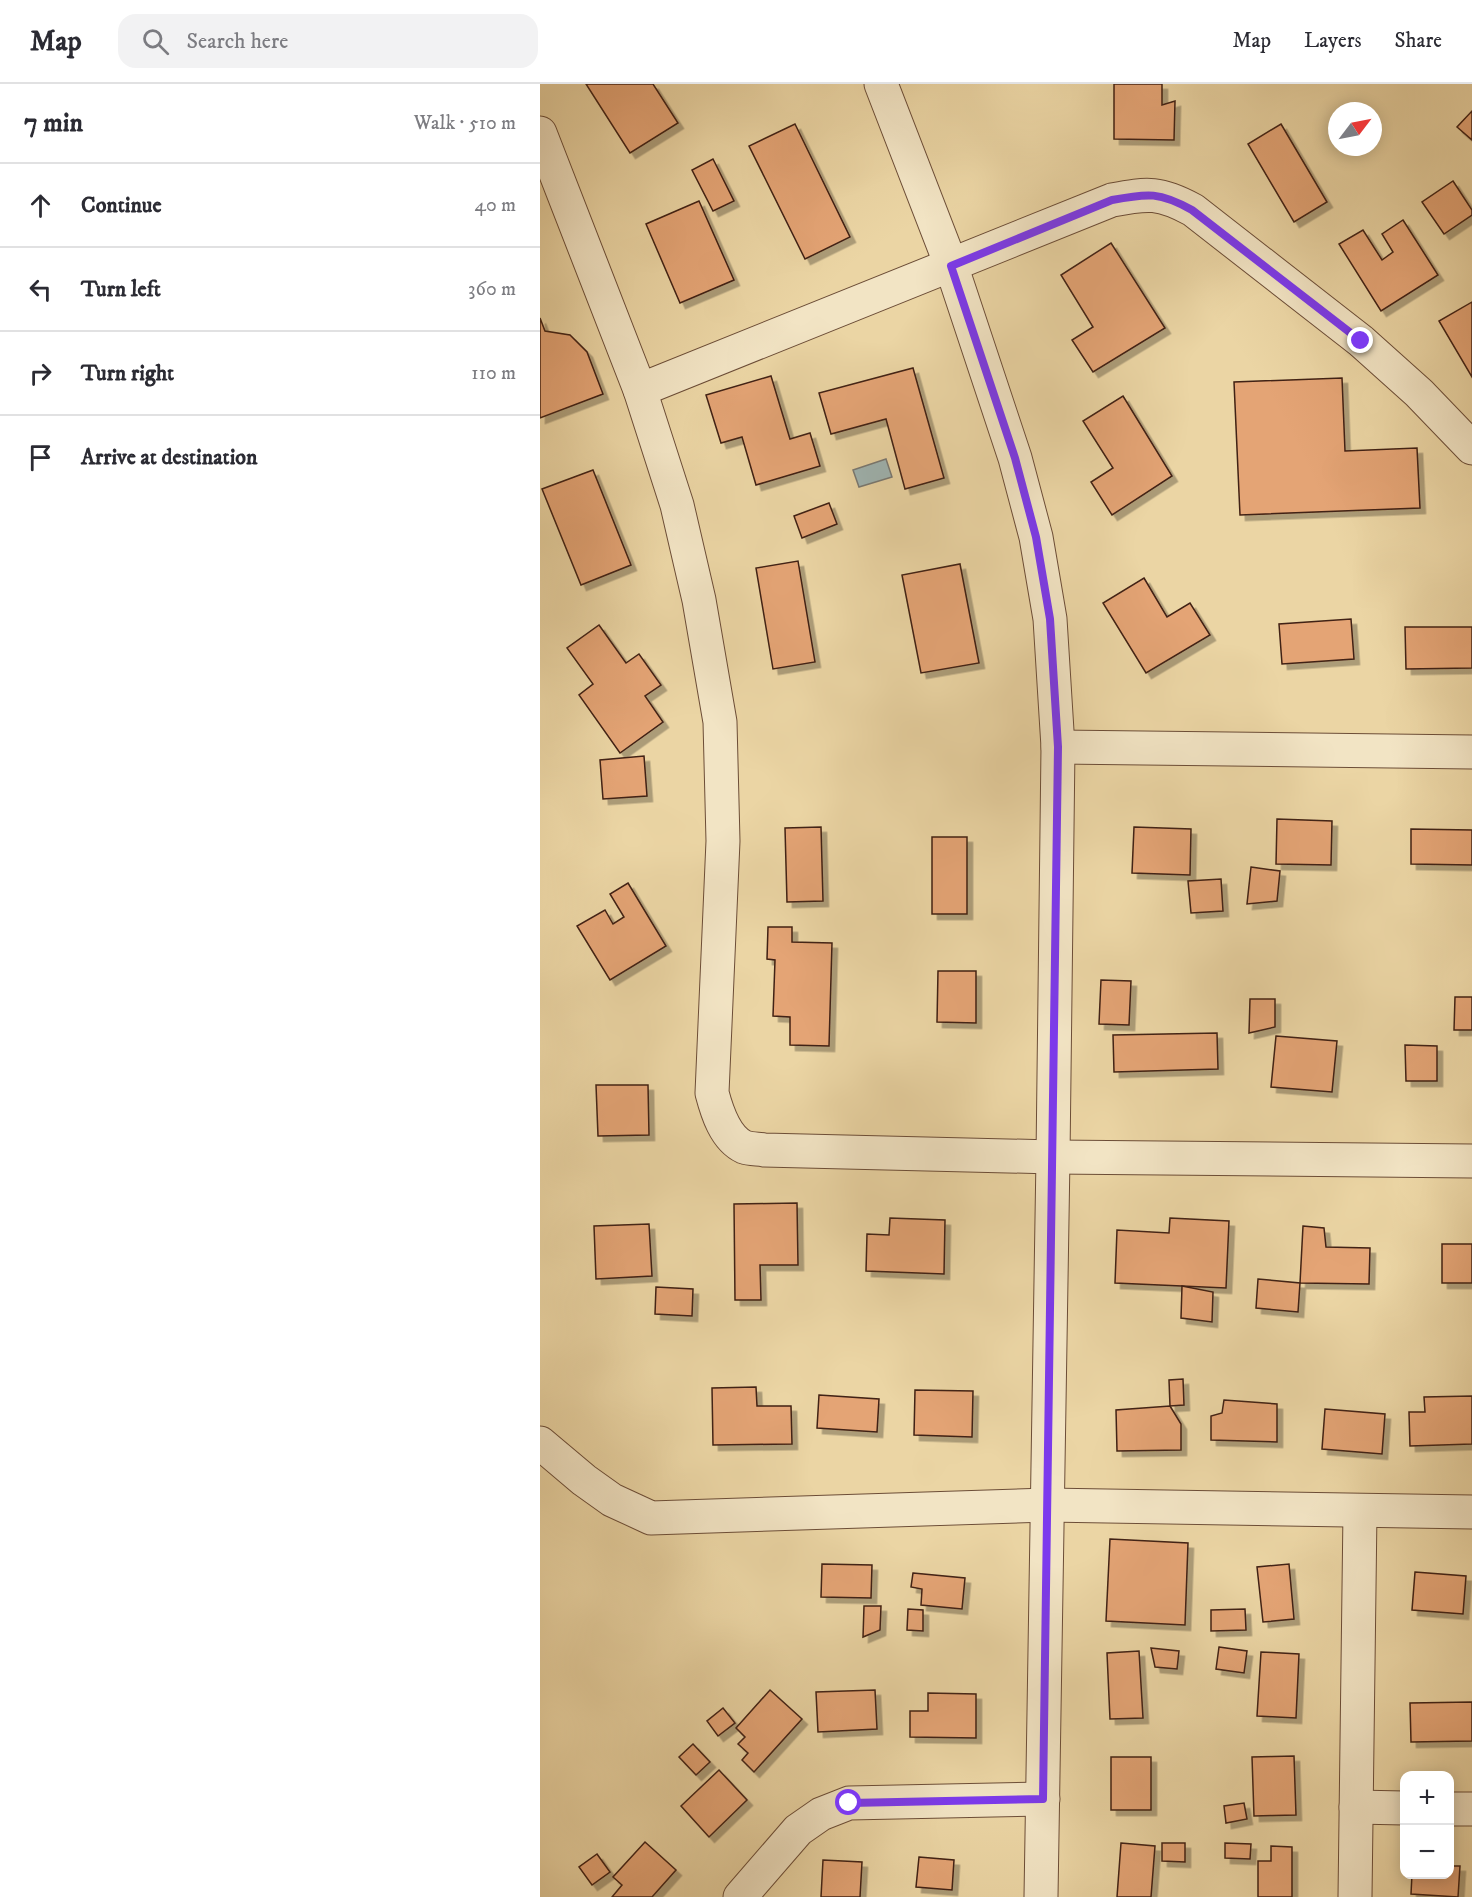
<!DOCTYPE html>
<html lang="en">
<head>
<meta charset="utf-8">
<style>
  :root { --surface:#fff; --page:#f2f2f3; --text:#2b2b33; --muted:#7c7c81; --line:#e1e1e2 }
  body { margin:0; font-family:"IM FELL DW Pica",serif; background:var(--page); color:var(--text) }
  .controls { position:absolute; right:18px; bottom:18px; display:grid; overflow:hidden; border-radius:12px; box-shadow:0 3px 15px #0003 }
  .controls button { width:54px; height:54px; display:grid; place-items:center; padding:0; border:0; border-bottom:2px solid var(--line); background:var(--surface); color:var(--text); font:30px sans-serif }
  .compass { position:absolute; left:788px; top:18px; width:54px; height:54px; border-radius:50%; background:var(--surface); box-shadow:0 3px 15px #0003; rotate:58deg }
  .stop { position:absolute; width:18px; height:18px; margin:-14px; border:4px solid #7c3aed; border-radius:50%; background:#fff }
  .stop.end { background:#7c3aed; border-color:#fff; box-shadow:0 2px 6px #0008 }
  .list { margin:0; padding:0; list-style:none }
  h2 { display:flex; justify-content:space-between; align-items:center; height:78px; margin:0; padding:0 24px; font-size:26px }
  h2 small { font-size:20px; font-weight:400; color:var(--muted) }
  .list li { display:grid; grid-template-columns:39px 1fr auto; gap:18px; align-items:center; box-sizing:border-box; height:84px; padding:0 24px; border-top:2px solid var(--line) }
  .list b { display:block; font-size:22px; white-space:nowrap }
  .list em { font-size:20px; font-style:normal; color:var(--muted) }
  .icon { flex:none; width:33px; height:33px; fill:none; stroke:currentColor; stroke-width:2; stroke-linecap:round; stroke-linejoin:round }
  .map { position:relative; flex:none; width:932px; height:1813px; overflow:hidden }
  header { display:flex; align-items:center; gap:36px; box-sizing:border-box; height:84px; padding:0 30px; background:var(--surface); border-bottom:2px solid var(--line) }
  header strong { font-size:28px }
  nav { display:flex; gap:33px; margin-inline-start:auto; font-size:21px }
  .search { width:420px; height:54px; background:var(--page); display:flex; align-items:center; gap:15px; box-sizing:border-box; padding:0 21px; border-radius:18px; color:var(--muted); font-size:22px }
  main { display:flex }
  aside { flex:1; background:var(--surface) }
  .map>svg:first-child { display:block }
  .water { fill:#9fb5b3; stroke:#797973; stroke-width:1.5 }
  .building { fill:#e4a474; stroke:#412013; stroke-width:1.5; filter:url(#shadow) }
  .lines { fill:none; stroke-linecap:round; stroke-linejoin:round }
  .minor-casing { stroke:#6c4d37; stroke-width:35 }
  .minor { stroke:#f2e4c4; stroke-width:33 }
  .route { stroke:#7c3aed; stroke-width:8 }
</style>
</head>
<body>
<header>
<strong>Map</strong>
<div class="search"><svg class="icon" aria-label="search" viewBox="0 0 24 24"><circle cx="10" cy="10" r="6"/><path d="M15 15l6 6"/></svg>Search here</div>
<nav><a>Map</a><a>Layers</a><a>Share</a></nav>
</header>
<main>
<aside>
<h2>7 min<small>Walk · 510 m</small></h2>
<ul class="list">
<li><svg class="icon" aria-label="ahead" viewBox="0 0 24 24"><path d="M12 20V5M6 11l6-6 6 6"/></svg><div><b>Continue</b></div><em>40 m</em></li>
<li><svg class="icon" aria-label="left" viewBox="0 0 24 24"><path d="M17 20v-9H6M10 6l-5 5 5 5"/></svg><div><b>Turn left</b></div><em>360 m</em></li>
<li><svg class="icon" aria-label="right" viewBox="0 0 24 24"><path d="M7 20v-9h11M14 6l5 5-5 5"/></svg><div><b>Turn right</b></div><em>110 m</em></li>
<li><svg class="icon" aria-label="arrive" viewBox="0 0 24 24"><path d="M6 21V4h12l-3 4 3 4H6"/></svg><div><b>Arrive at destination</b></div></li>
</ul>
</aside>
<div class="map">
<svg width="932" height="1813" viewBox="0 0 932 1813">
  <defs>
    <filter id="shadow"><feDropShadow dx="5.5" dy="5.5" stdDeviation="0" flood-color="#0004"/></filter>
  </defs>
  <rect width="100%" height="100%" fill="#ebd5a4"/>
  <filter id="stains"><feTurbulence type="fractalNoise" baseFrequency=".00333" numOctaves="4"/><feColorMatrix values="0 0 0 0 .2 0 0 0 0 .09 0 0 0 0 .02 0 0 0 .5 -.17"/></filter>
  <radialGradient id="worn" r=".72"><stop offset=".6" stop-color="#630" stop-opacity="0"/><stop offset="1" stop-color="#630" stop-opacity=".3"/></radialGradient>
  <path class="water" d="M346,375L352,393L319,403L313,386Z"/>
  <g class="building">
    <path d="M46,0H113L138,39L90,69Z"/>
    <path d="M574,0H622V21L635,17L634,56L574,55Z"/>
    <path d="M932,27V56L917,43Z"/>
    <path d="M255,40L310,153L265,175L209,62Z"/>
    <path d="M741,40L787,118L754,138L708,60Z"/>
    <path d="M173,75L194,117L173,127L152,86Z"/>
    <path d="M913,97L932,126V131L904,150L882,118Z"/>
    <path d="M159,117L194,196L140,219L106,140Z"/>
    <path d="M863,136L898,191L841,227L799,160L823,146L842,176L853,168L842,150Z"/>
    <path d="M571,159L625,244L553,288L532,256L553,243L521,191Z"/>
    <path d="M932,218V293L899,237Z"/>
    <path d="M0,234L5,247L30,251L47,268L63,310L0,334Z"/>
    <path d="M373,284L404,394L365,405L346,335L291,350L279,309Z"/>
    <path d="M231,292L250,355L270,349L280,382L216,401L202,353L181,359L166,311Z"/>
    <path d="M802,294L805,367L877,364L880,424L700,431L694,298Z"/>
    <path d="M583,312L632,392L572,431L551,398L573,384L543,337Z"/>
    <path d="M53,386L91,481L41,501L2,405Z"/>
    <path d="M289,419L297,440L262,454L254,432Z"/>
    <path d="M258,477L275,578L233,585L216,484Z"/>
    <path d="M420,480L439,579L381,589L362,491Z"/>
    <path d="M604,494L627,533L650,519L670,551L606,589L563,519Z"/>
    <path d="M811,535L814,575L742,580L739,540Z"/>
    <path d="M59,541L86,579L99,570L121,601L105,612L123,638L80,669L39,611L53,600L27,564Z"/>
    <path d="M865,543H932V584L866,585Z"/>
    <path d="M104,672L107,712L63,715L60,676Z"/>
    <path d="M737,735L792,737L791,781L736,780Z"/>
    <path d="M281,743L283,817L247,818L245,744Z"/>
    <path d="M594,743L651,745L650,791L592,789Z"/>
    <path d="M871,745L932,746V781L871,780Z"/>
    <rect x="392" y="753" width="35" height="77"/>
    <path d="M711,783L740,787L737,817L707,820Z"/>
    <path d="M681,795L683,827L651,829L648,797Z"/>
    <path d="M88,799L126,862L70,896L37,842L65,826L73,840L84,833L70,810Z"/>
    <path d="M228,843H252V858L292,859L289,962L250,961V933L233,932L235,876L227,875Z"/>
    <path d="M398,887H436V939L397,938Z"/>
    <path d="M561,896L591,897L589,941L559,940Z"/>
    <path d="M915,913H932V946H914Z"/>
    <path d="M710,915H735V943L709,949Z"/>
    <path d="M677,949L678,985L574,988L573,951Z"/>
    <path d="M736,952L797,957L792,1008L731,1003Z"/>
    <path d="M865,961L897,962V997H866Z"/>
    <path d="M56,1001H108L109,1051L58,1052Z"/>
    <path d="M257,1119L258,1181H220L221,1216H195L194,1120Z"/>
    <path d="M350,1134L405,1136L404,1190L326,1187L327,1150L349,1151Z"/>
    <path d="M630,1134L689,1137L686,1204L575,1199L577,1146L629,1149Z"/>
    <path d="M109,1140L112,1192L56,1195L54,1142Z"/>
    <path d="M763,1142L784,1144L786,1163L830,1164L829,1200L760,1199Z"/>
    <rect x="902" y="1160" width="30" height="39"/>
    <path d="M718,1195L760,1199L758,1228L716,1224Z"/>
    <path d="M642,1202L673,1208L672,1238L641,1234Z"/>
    <path d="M116,1203L153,1205L152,1232L115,1230Z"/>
    <path d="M643,1295L644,1321L630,1322L629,1296Z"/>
    <path d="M216,1303L217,1322H251L252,1360L173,1361L172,1304Z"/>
    <path d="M375,1306L433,1307L432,1353L374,1351Z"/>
    <path d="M279,1311L339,1315L337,1348L277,1344Z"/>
    <path d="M932,1312V1360L870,1362L869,1328H885L884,1313Z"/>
    <path d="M684,1316L737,1320V1358L671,1356V1332L682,1329Z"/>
    <path d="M630,1322L641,1340V1366L577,1367L576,1326Z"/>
    <path d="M785,1325L845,1330L842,1370L782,1365Z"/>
    <path d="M570,1455L648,1459L645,1541L566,1537Z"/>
    <path d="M282,1480L332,1481L331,1514L281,1513Z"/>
    <path d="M749,1480L754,1535L723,1538L717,1483Z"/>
    <path d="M875,1488L926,1492L923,1530L872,1526Z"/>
    <path d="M373,1489L425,1494L422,1525L381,1521L382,1505L371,1503Z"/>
    <path d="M324,1522H341L340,1546L323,1553Z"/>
    <path d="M368,1525L383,1526V1547L367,1546Z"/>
    <path d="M705,1525L706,1546L671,1547V1526Z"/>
    <path d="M679,1563L707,1567L704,1589L676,1585Z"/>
    <path d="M611,1564L639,1567L637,1585L615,1583Z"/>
    <path d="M599,1567L603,1634L570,1635L567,1569Z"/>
    <path d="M721,1568L759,1570L756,1634L717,1632Z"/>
    <path d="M230,1606L262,1635L214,1688L202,1676L208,1669L198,1660L205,1653L196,1644Z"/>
    <path d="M335,1606L337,1645L278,1648L276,1608Z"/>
    <path d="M388,1609L436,1610V1654L370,1653V1627H388Z"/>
    <path d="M932,1618V1657L871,1658L870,1619Z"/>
    <path d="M183,1624L195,1639L178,1652L167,1637Z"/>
    <path d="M153,1660L170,1678L156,1691L139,1673Z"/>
    <path d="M754,1672L756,1731L714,1732L712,1673Z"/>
    <rect x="571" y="1673" width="40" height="53"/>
    <path d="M179,1686L207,1716L169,1753L141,1722Z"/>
    <path d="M704,1719L707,1735L686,1739L684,1722Z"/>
    <path d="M105,1758L136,1786L112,1813H72L82,1801L73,1793Z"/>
    <path d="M581,1759L615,1762L611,1813H577Z"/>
    <path d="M622,1759H645V1778L622,1777Z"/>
    <path d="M685,1759L711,1760L710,1775L685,1774Z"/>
    <path d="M731,1762L752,1763V1813H718V1777H731Z"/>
    <path d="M57,1770L70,1788L52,1801L39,1783Z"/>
    <path d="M379,1773L414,1776L412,1806L376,1803Z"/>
    <path d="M283,1776L322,1778L320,1813H281Z"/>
    <path d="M910,1782H920L918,1813L871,1810L872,1790H910Z"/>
  </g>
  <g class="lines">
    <defs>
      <g id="minor">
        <path d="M341,0L411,181L475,374L496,453L510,535L518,663L513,1073L501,1813"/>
        <path d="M0,49L100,306L137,421L159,516L180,638L183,757L172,1009C177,1028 185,1054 204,1063C210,1065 218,1065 224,1066L513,1073L932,1077"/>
        <path d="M100,306L572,116C608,109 620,108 653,126L821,257L879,309L932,364"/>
        <path d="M518,663L932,668"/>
        <path d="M0,1359L44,1396L72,1416L111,1434L507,1421L932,1428"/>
        <path d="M816,1723L864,1724"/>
        <path d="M910,1725H932"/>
        <path d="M200,1813L258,1746L281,1730L309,1719L503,1715"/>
        <path d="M815,1813L820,1427"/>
      </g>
    </defs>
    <use href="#minor" class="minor-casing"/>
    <use href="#minor" class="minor"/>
  </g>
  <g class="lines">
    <path class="route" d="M309,1719L503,1715L518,663L510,535L496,453L475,374L411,182L572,116C608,109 620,108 652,126L821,257"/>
  </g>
  <rect width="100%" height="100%" filter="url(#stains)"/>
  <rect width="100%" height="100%" fill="url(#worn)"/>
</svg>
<div class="controls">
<button>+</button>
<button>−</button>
</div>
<svg class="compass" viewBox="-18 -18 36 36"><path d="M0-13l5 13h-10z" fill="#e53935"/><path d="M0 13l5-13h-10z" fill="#7c7c81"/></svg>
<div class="stop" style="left:309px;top:1719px"></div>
<div class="stop end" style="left:821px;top:257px"></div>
</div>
</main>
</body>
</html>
